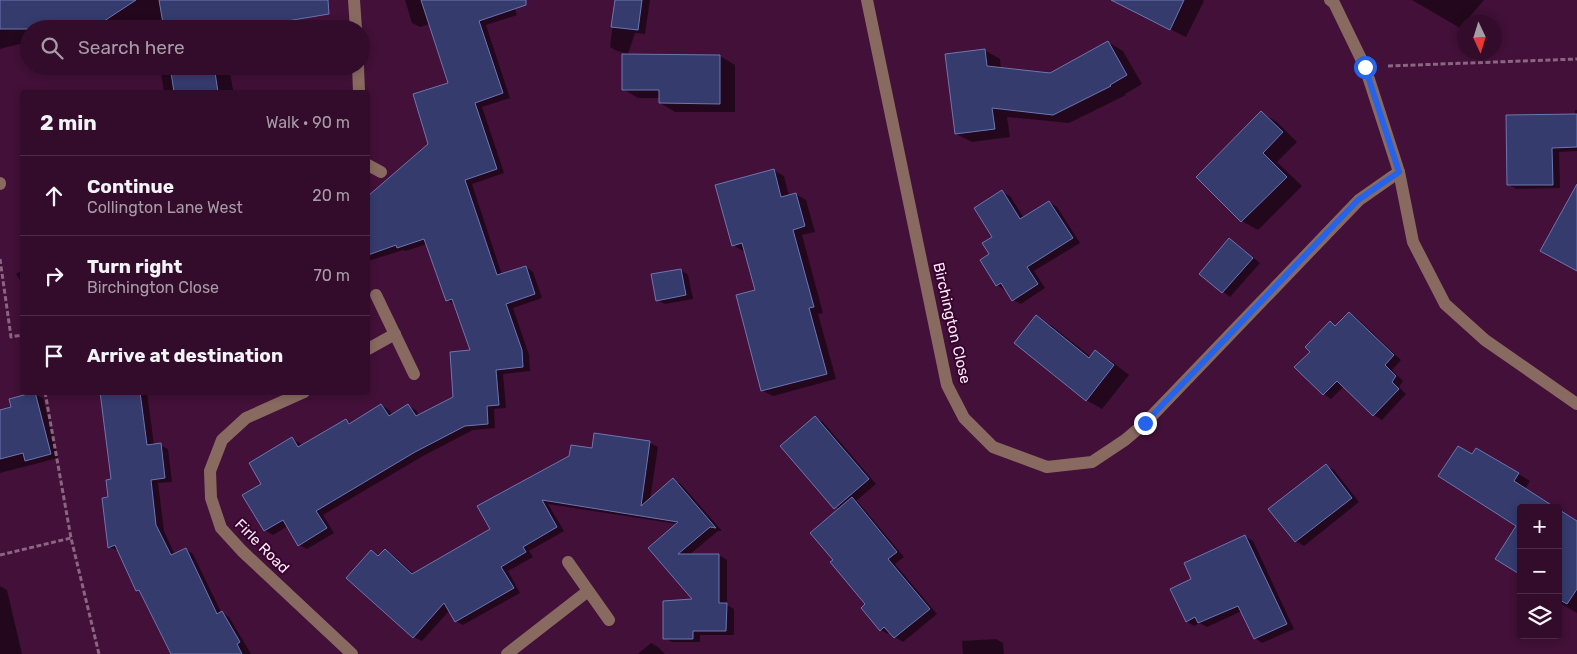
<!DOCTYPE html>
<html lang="en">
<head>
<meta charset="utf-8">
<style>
  :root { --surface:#320c2a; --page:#3a1532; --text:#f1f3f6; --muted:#a89ba8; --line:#4d2c47 }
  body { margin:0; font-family:Rubik,sans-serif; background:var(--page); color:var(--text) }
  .controls { position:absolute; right:15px; bottom:15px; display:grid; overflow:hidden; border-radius:5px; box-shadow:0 2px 8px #0003 }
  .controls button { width:45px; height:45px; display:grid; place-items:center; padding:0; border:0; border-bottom:1px solid var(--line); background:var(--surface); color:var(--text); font:25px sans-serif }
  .compass { position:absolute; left:1457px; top:15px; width:45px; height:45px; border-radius:50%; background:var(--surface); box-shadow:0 2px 8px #0003; rotate:176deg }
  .stop { position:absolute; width:15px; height:15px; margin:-11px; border:4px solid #2563eb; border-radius:50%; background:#fff }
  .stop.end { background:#2563eb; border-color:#fff; box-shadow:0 1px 5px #0008 }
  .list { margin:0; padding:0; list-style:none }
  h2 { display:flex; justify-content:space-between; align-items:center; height:65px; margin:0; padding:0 20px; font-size:21px }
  h2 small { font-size:16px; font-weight:400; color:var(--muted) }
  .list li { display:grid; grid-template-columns:32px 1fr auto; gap:15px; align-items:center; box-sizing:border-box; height:80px; padding:0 20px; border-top:1px solid var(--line) }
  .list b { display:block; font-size:19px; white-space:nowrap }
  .list p { margin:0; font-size:16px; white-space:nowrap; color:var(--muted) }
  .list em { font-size:16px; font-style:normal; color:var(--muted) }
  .icon { flex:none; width:28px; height:28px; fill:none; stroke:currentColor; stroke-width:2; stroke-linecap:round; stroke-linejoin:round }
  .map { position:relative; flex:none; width:1577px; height:654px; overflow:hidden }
  .search { position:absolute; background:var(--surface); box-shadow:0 2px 8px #0003; left:20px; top:20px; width:350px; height:55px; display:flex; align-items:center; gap:12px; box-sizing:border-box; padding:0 18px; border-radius:28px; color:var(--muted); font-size:19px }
  .panel { position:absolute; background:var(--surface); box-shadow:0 2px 8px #0003; left:20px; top:90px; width:350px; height:305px; border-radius:5px }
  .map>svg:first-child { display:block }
  .shadow { fill:#0007 }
  .building { fill:#353b6d; stroke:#6c76b2 }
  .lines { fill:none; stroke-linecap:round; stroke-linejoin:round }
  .path { stroke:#8b6582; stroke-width:3; stroke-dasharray:5 2.5; stroke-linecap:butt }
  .minor { stroke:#896a61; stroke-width:12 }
  .route { stroke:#2563eb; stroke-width:6 }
  .labels { text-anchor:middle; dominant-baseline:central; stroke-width:4; stroke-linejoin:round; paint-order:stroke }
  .street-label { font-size:15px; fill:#feeaf8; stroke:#37042e }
</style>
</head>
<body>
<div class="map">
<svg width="1577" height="654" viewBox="0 0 1577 654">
  <rect width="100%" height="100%" fill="#421038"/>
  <g class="shadow">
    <path d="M0,0H296L300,29H154V27L135,29H29V45L27,42L0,49Z"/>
    <path d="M405,0H512L517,15L486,25L510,98L482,107L504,173L472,184L502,275L526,267L533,272L542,298L513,308L529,355L530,371L503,374L506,408L494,409L495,428L473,430L423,456L323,515L334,533L307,549L299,545L288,526L273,535L265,530L263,484L292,439L300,443L302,446L346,420L351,423L381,405L389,410L392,415L408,406L416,410L420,416L455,398L471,351L454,304L447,300L427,244L406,251L403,250L368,261V226L388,218L429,144L449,84L430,24L420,27L412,23Z"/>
    <path d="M616,0H650L645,34L635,33L628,54L617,51L610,47Z"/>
    <path d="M1118,0H1203L1204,1L1186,37L1143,16Z"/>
    <path d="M1412,0H1484L1460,28Z"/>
    <path d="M1108,42L1123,51L1142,84L1125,94L1126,95L1069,123L1007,117L1010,137L972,142L956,134L984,50L1000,59L1001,69L1050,75Z"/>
    <path d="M720,56L735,65V112H675L660,103V98H638L623,89Z"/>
    <path d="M49,66H65L58,71Z"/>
    <path d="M160,66H229L233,90L218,92H164Z"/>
    <path d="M1575,110H1577V151L1559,152L1560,188L1516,189L1508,184L1575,116Z"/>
    <path d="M1262,113L1277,122L1297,142L1277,162L1302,186L1258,230L1242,221L1198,177Z"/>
    <path d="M773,170L784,176L789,196L796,194L806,200L815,232L802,235L823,313L818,314L836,379L773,396L763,391L756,291L745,250L743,251L733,245Z"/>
    <path d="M1002,192L1010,196L1024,218L1049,202L1057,207L1080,243L1034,271L1045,288L1021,304L1013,300L1006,289L1005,290L997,285L981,260L991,254Z"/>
    <path d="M1229,239L1260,263L1230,297L1200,274Z"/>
    <path d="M22,270V284L16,274Z"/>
    <path d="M681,270L688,275L693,299L665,304L657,300Z"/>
    <path d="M1349,313L1357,318L1401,360L1392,370L1403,381L1399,387L1406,394L1382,420L1374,415L1344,386L1331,399L1324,394L1296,367L1312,352L1330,323L1336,326Z"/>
    <path d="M1036,317L1052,326L1091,357L1095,352L1111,361L1129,375L1102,409L1086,400Z"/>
    <path d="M101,392H147L154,445H160L168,449L172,482L158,483L164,531L175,555L186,549L193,554L221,612L229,617L251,654H173L142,593L137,590L119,551L109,547V498L112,480Z"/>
    <path d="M35,394L43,398L58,458L0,473V412L13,408Z"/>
    <path d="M815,418L823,422L876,484L856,501L859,503L904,557L895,564L937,614L903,642L895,637L890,632L888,634L881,630L867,604L835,560L839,510L782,446Z"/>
    <path d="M595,435L650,443L658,447L650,500L673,480L681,484L722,531H718L689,555H719L727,560V605L734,609V635H700V642H672L665,638L694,600L650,548L677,524L548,504L564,531L529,551L533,557L508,571L520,593L463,625L456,621L450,610L422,641L414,637L372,551L380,556L385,550L393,555L414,574L492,530L593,449Z"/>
    <path d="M1477,449L1530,481L1525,489L1518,525L1472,456Z"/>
    <path d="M1326,466L1334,470L1359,502L1304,546L1296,541Z"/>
    <path d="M1558,510L1577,522V613L1558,602Z"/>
    <path d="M1245,536L1253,541L1294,629L1262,643L1255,638L1242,611L1207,627L1200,623L1194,626L1186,621L1193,580Z"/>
    <path d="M0,586L7,590L22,654H0Z"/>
    <path d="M996,639L1003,643L1004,654H963L962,641Z"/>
    <path d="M651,643L658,647L665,654H638Z"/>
  </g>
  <g class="building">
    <path d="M0,0H136L92,29H0Z"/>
    <path d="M159,0H328L329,14L239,29H164Z"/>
    <path d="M421,0H526V5L479,21L503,93L475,103L497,169L465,180L497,275L526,266L535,294L506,304L522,350L523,367L496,370L499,405L487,406L488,424L465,426L415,452L316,511L327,528L298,546L283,520L264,531L242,495L261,484L249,463L292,437L298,447L346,419L349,424L381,404L389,416L408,404L416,416L453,397L450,352L470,350L452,299L446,301L424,239L397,248L396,245L368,255V196L428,144L413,94L448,83Z"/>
    <path d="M615,0H642L638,30L611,27Z"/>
    <path d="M1111,0H1184L1170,30Z"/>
    <path d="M1108,41L1127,75L1110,85L1111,86L1053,115L992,108L995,129L955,134L945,54L985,49L987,66L1050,73Z"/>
    <path d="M622,54L720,55V104L659,103V90H622Z"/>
    <path d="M170,66H214L218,92H174Z"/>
    <path d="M1261,111L1283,132L1263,153L1287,177L1241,222L1196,177Z"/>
    <path d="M1577,114V147L1552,148L1553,185H1507L1506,115Z"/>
    <path d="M774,169L781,197L796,193L805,226L793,230L814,307L809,308L827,374L761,391L736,295L755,290L742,243L732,246L715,185Z"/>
    <path d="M1577,184V271L1540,251Z"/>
    <path d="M1002,190L1020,219L1049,201L1073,238L1027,267L1038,284L1012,301L1001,283L996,286L980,260L989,254L982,243L992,237L974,208Z"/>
    <path d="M1229,238L1253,258L1222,293L1199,274Z"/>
    <path d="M681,269L686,295L656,301L651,274Z"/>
    <path d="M1349,312L1394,355L1385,365L1396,376L1392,382L1399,389L1373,416L1337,381L1323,395L1294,367L1310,352L1305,347L1330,321L1335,326Z"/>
    <path d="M1036,315L1089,358L1095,350L1114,365L1086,401L1014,343Z"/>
    <path d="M35,392L51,454L25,461L23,453L0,459V410L11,407L9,399Z"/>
    <path d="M100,392H140L147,445L161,443L165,478L151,480L156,525L171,555L186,548L217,614L222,611L240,642L237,644L242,654H171L139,590L136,591L115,545L108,548L102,498L108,497L106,480L111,479Z"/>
    <path d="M815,416L869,479L834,509L780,446Z"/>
    <path d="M594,433L650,441L641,506L673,478L716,528L710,527L678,554H719V603H727L726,631H693V639H663V601L692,599L648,548L678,522L542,500L557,527L523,547L526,552L501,567L514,588L455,622L444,603L413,638L346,578L371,550L378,556L385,549L412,574L490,529L477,506L569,456L571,445L592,448Z"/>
    <path d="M1458,446L1472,454L1476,448L1519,473L1514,481L1556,508H1521V575L1495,559L1516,526L1438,476Z"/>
    <path d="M1326,464L1352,498L1295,542L1268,509Z"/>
    <path d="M852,497L897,552L888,559L930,609L894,638L884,627L880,631L861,608L865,604L830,562L833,560L810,533Z"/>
    <path d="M1558,509L1577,521V589L1567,604L1558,599Z"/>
    <path d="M1245,535L1287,624L1254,639L1238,606L1198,623L1195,617L1186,622L1170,589L1191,579L1184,563Z"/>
  </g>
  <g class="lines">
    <g class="path">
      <path d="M1388,66L1577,59"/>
      <path d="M0,259L11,337L22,335"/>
      <path d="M45,392L71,538L99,654"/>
      <path d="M0,555L71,538"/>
    </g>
    <g class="minor">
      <path d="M354,0L356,29"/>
      <path d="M867,0L947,385L964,418L993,447L1047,467L1092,462L1125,440L1145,423L1359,200L1399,172"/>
      <path d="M1330,0L1334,3L1365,67L1399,172L1413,242L1445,304L1485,340L1577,404"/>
      <path d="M358,66L359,92"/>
      <path d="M368,165L381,172"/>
      <path d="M0,183V184"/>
      <path d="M376,295L414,374"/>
      <path d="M368,349L395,334"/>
      <path d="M304,392L246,418L222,440L210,471L211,498L221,528L242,551L352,654"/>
      <path d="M568,562L609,620"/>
      <path d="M507,654L588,591"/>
    </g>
  </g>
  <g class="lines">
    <path class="route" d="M1145,423L1358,200L1399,172L1365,67"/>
  </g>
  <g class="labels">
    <g class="street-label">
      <text transform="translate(952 323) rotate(77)">Birchington Close</text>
      <text transform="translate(262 546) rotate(45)">Firle Road</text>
    </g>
  </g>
</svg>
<div class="controls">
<button>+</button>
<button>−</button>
<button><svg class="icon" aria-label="layers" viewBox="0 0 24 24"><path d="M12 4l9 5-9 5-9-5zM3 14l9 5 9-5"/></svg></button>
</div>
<svg class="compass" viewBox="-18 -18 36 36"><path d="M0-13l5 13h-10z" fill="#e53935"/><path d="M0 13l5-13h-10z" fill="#a89ba8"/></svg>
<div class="stop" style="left:1365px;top:67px"></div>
<div class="stop end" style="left:1145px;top:423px"></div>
<div class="search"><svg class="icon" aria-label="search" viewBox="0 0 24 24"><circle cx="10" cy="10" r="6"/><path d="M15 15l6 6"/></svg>Search here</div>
<section class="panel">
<h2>2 min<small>Walk · 90 m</small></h2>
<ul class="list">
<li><svg class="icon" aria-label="ahead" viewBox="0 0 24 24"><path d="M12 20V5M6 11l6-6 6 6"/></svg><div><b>Continue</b><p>Collington Lane West</p></div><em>20 m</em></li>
<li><svg class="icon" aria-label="right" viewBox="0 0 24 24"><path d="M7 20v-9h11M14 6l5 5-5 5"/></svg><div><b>Turn right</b><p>Birchington Close</p></div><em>70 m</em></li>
<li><svg class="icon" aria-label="arrive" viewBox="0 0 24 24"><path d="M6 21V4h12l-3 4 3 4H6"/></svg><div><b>Arrive at destination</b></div></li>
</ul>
</section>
</div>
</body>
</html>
